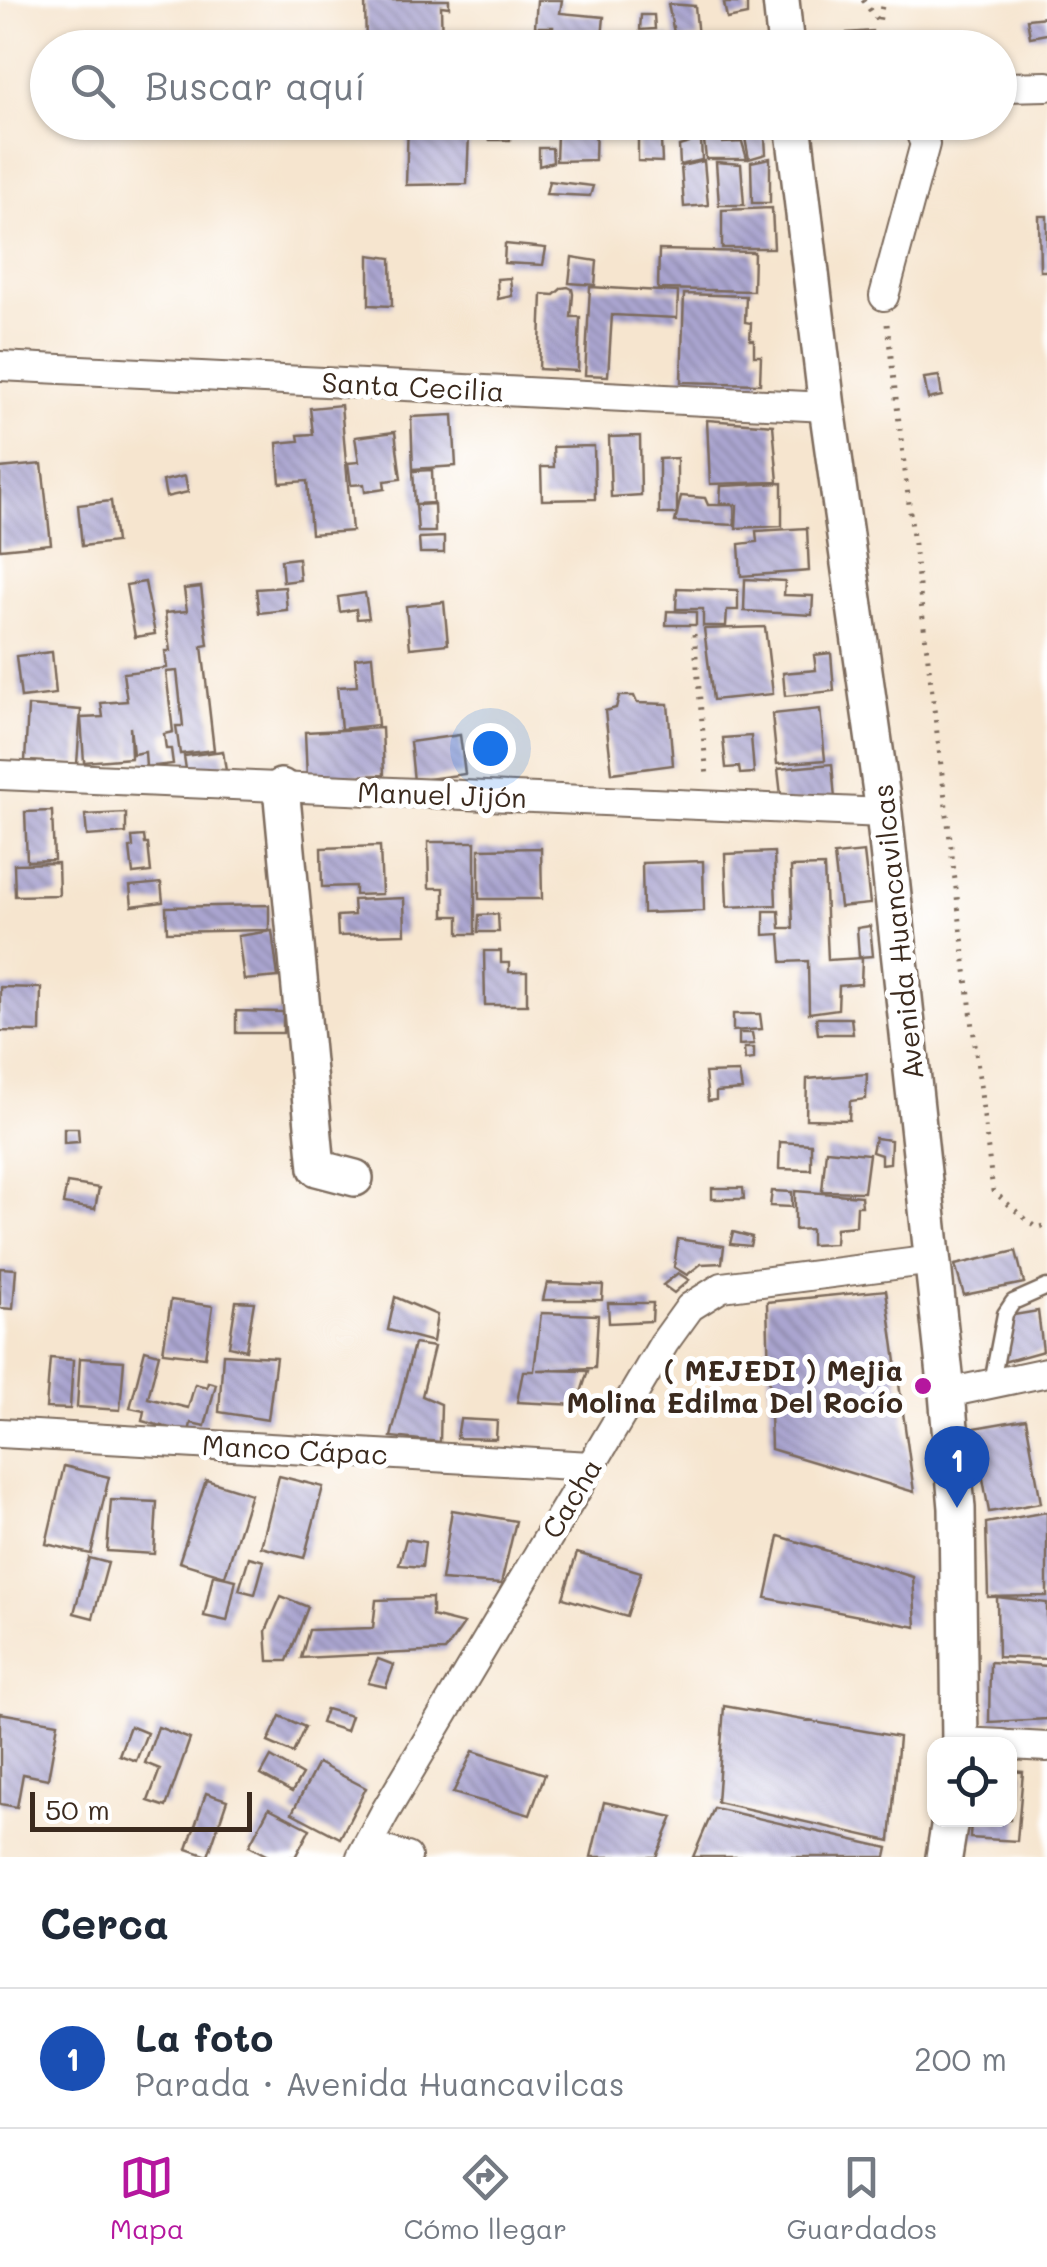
<!DOCTYPE html>
<html lang="es">
<head>
<meta charset="utf-8">
<style>
  :root { --surface:#fff; --page:#f2f2f3; --text:#1f2937; --muted:#747a83; --line:#e0e1e3; --accent:#b5179e }
  body { margin:0; font-family:Mali,sans-serif; background:var(--page); color:var(--text) }
  .controls { position:absolute; right:30px; bottom:30px; display:grid; overflow:hidden; border-radius:20px; box-shadow:0 2px 8px #0004 }
  .controls button { width:90px; height:90px; display:grid; place-items:center; padding:0; border:0; border-bottom:2px solid var(--line); background:var(--surface); color:var(--text); font:50px sans-serif }
  .scale { position:absolute; left:30px; bottom:25px; width:222px; box-sizing:border-box; padding-left:10px; border:5px solid #3b2a1e; border-top:0; font-size:28px; line-height:35px; white-space:nowrap; color:#3b2a1e; -webkit-text-stroke:8px #fff; paint-order:stroke }
  .you { position:absolute; left:490px; top:748px; width:35px; height:35px; margin:-25px; border:8px solid #fff; border-radius:50%; background:#1a73e8; box-shadow:0 0 0 15px #1a73e833 }
  .badge { display:grid; place-items:center; width:65px; height:65px; border-radius:50%; background:var(--accent); color:#fff; font-size:32px; font-weight:700 }
  .pin { position:absolute; translate:-50% -82px; filter:drop-shadow(0 2px 5px #0008) }
  .pin::after { content:''; position:absolute; top:52px; width:35px; height:30px; background:inherit; clip-path:polygon(0 0,100% 0,50% 100%) }
  .list { margin:0; padding:0; list-style:none }
  h2 { display:flex; justify-content:space-between; align-items:center; height:130px; margin:0; padding:0 40px; font-size:42px }
  h2 small { font-size:32px; font-weight:400; color:var(--muted) }
  .list li { display:grid; grid-template-columns:65px 1fr auto; gap:30px; align-items:center; box-sizing:border-box; height:140px; padding:0 40px; border-top:2px solid var(--line) }
  .list b { display:block; font-size:38px; white-space:nowrap }
  .list p { margin:0; font-size:32px; white-space:nowrap; color:var(--muted) }
  .list em { font-size:32px; font-style:normal; color:var(--muted) }
  .icon { flex:none; width:55px; height:55px; fill:none; stroke:currentColor; stroke-width:2; stroke-linecap:round; stroke-linejoin:round }
  .map { position:relative; flex:none; width:1047px; height:1857px; overflow:hidden }
  .search { position:absolute; background:var(--surface); box-shadow:0 2px 8px #0004; left:30px; right:30px; top:30px; height:110px; display:flex; align-items:center; gap:25px; box-sizing:border-box; padding:0 35px; border-radius:55px; color:var(--muted); font-size:38px }
  .sheet { height:270px; background:var(--surface) }
  nav { display:flex; justify-content:space-around; align-items:center; box-sizing:border-box; height:140px; border-top:2px solid var(--line); background:var(--surface); font-size:28px; color:var(--muted) }
  nav a { display:grid; justify-items:center; gap:5px }
  nav .on { color:var(--accent) }
  .map>svg:first-child { display:block }
  .building { fill:url(#building-back-hatch) }
  .lines { fill:none; stroke-linecap:round; stroke-linejoin:round }
  .service-casing { stroke:#7c6b5c; stroke-width:19 }
  .minor-casing { stroke:#7c6b5c; stroke-width:32 }
  .tertiary-casing { stroke:#7c6b5c; stroke-width:40 }
  .path { stroke:#7c6b5c; stroke-width:5; stroke-dasharray:2.5 8; stroke-linecap:butt }
  .service { stroke:#fff; stroke-width:14 }
  .minor { stroke:#fff; stroke-width:28 }
  .tertiary { stroke:#fff; stroke-width:35 }
  .poi-dot { fill:#b5179e; stroke:#fff; stroke-width:4 }
  .labels { text-anchor:middle; dominant-baseline:central; stroke-width:10; stroke-linejoin:round; paint-order:stroke }
  .street-label { font-size:28px; fill:#3b2a1e; stroke:#fff }
  .poi-label { font-size:28px; font-weight:bold; fill:#3b2a1e; stroke:#fff; text-anchor:end }
</style>
</head>
<body>
<div class="map">
<svg width="1047" height="1857" viewBox="0 0 1047 1857">
  <defs>
    <pattern id="building-back-hatch" width="6" height="6" patternUnits="userSpaceOnUse" patternTransform="scale(2.5)"><rect width="6" height="6" fill="#aaa5d0"/><path d="M-1 5l2 2M0 0l6 6M5-1l2 2" fill="none" stroke="#8c87a8"/></pattern>
  </defs>
  <rect width="100%" height="100%" fill="#fff"/>
  <filter id="ink" filterUnits="userSpaceOnUse"><feTurbulence type="fractalNoise" baseFrequency=".01" numOctaves="2"/><feDisplacementMap in="SourceGraphic" scale="20" xChannelSelector="R" yChannelSelector="G"/><feConvolveMatrix kernelMatrix="1 2 1 2 8 2 1 2 1" color-interpolation-filters="sRGB"/></filter>
  <filter id="wash" filterUnits="userSpaceOnUse"><feTurbulence type="fractalNoise" baseFrequency=".0048" numOctaves="4" result="noise"/><feDisplacementMap in="SourceGraphic" scale="40" xChannelSelector="R" yChannelSelector="G"/><feGaussianBlur stdDeviation="2.25" result="paint"/><feColorMatrix in="noise" values="0 0 0 0 0 0 0 0 0 0 0 0 0 0 0 0 0 1.4 0 .05"/><feComposite in="paint" operator="in"/></filter>
  <g filter="url(#wash)">
    <rect width="100%" height="100%" fill="#f6e5cf"/>
    <g id="blocks">
      <g class="building">
        <path d="M365,0H449V7L441,6L442,48H366Z"/>
        <path d="M537,0H562L560,13L604,17L601,48H553V27H535Z"/>
        <path d="M737,0H747V15L727,19L724,3H737Z"/>
        <path d="M668,4L695,6L698,38L676,42Z"/>
        <path d="M641,15H654L655,29L640,30Z"/>
        <path d="M1047,17V34L1030,37L1027,19Z"/>
        <path d="M872,31L873,48H847V33Z"/>
        <path d="M648,36H670L672,48H647Z"/>
        <path d="M437,122L438,133H469L467,184L406,185L408,123Z"/>
        <path d="M478,122H512L510,140H490L492,134L476,133Z"/>
        <path d="M514,122H530L531,130L514,133Z"/>
        <path d="M545,122H575L574,131L544,132Z"/>
        <path d="M578,122H596L595,160L556,161L557,134L581,131L578,130Z"/>
        <path d="M677,122H700L702,160L680,165L679,146L689,143L688,127Z"/>
        <path d="M702,122H730L731,141L722,143L742,142L747,159H706Z"/>
        <path d="M731,122H764L766,154L749,159L745,138L733,141Z"/>
        <path d="M638,139L661,141L662,162L638,161Z"/>
        <path d="M539,148H552L553,162L539,166Z"/>
        <path d="M770,158V203H752L751,162Z"/>
        <path d="M704,161L708,205L684,207L681,166Z"/>
        <path d="M716,162L741,164L744,205H719Z"/>
        <path d="M549,181L593,186L590,196L546,194Z"/>
        <path d="M772,208L774,248H722V210Z"/>
        <path d="M1039,216H1047V271H1040Z"/>
        <path d="M505,244L546,248L543,265L504,263Z"/>
        <path d="M659,250L754,252L753,291L658,289Z"/>
        <path d="M369,255L391,258L392,306L369,305Z"/>
        <path d="M572,257L597,261L595,285L569,283Z"/>
        <path d="M510,278L512,296L498,299L497,279Z"/>
        <path d="M568,287L572,289L573,294L571,317H580L578,371L539,369L542,294L554,295L562,288Z"/>
        <path d="M590,287L678,292L677,318L612,315L608,376L585,375Z"/>
        <path d="M684,294L746,296L745,322L751,323L750,340H754V356H761L760,384L681,382Z"/>
        <path d="M939,376L942,396L928,399L924,378Z"/>
        <path d="M341,405L352,531L311,534L307,481L280,483L277,443L299,441L298,435L313,434L310,408Z"/>
        <path d="M453,415L456,466L413,469L411,417Z"/>
        <path d="M707,420L773,425L778,482L710,484Z"/>
        <path d="M395,432L401,479L384,481L385,489L365,492L364,484L351,485L348,463L359,462L355,437Z"/>
        <path d="M640,436L641,495L611,497L609,437Z"/>
        <path d="M594,446L595,499L542,500L541,467H554L553,447Z"/>
        <path d="M677,458V514H659V459Z"/>
        <path d="M42,464L51,544L0,549V468Z"/>
        <path d="M432,470L433,503L415,504L413,471Z"/>
        <path d="M185,476L188,492L166,497L163,481Z"/>
        <path d="M782,483V526L736,528L737,505L720,503L721,486Z"/>
        <path d="M681,496L705,498L708,505H734L735,525L675,522Z"/>
        <path d="M111,501L116,542L82,546L78,505Z"/>
        <path d="M434,504L435,532H418L416,505Z"/>
        <path d="M807,528L809,571L741,576L739,544L757,542L756,531Z"/>
        <path d="M444,537V553H420L419,538Z"/>
        <path d="M298,558L300,580L283,582L281,560Z"/>
        <path d="M745,579L785,581L784,595L813,596L812,615L744,611Z"/>
        <path d="M145,582L155,634L135,637L126,585Z"/>
        <path d="M201,587L208,645L202,646L214,750L180,754L176,726H183L177,671L166,672L173,732L164,734L166,749H171L173,764L146,767L145,752L133,754L130,727L131,758L84,762L81,718L103,717L101,703L127,701L123,673L167,668L165,651H170L165,613L187,611L184,589Z"/>
        <path d="M285,587L287,610L259,613L256,589Z"/>
        <path d="M677,588L738,590V610H727L726,626H703V609H676Z"/>
        <path d="M365,593L369,618L357,619L356,609L340,612L338,597Z"/>
        <path d="M444,602L448,644L410,648L406,606Z"/>
        <path d="M667,611L696,612V625H666Z"/>
        <path d="M765,627L773,694L713,700L704,629Z"/>
        <path d="M52,652L56,694L21,698L16,656Z"/>
        <path d="M831,653L834,691L785,696L783,673L816,670L814,655Z"/>
        <path d="M372,656L378,725L341,729L337,687L357,686L355,658Z"/>
        <path d="M619,696H634L637,703L668,704L673,765L612,773L605,711L616,708Z"/>
        <path d="M28,706L81,710L77,764L25,761Z"/>
        <path d="M820,709L825,760L777,764L772,714Z"/>
        <path d="M382,728L384,775L307,778L305,732Z"/>
        <path d="M460,735L465,774L414,781L410,742Z"/>
        <path d="M751,736L754,773L740,774L739,767L726,768L723,738Z"/>
        <path d="M223,751L226,771L187,776L184,756Z"/>
        <path d="M832,764L835,799L782,804L778,769Z"/>
        <path d="M52,811L54,860L27,861L25,812Z"/>
        <path d="M126,813V833L87,836L85,815Z"/>
        <path d="M144,836L145,844H148L151,872L133,874L130,848L133,847L132,837Z"/>
        <path d="M428,842H475V934H459V916H444V888H429Z"/>
        <path d="M380,846L382,894L355,895V886L322,887L321,848Z"/>
        <path d="M541,848L542,899H479V849Z"/>
        <path d="M774,852L776,905L727,907L725,854Z"/>
        <path d="M864,852L870,904L840,907L834,855Z"/>
        <path d="M703,861L704,911L643,913L642,863Z"/>
        <path d="M58,863L59,895L15,896L14,864Z"/>
        <path d="M824,866L828,960L862,958L861,984L839,986L838,1009L809,1013L808,961L782,962L780,934L764,935V911H779L780,928H793L791,867Z"/>
        <path d="M161,883L163,902L132,906L130,886Z"/>
        <path d="M404,898L405,934L338,936L337,916L354,915L353,900Z"/>
        <path d="M269,905V930L167,932L166,907Z"/>
        <path d="M498,914L499,932H478L479,915Z"/>
        <path d="M870,926L873,956L859,957L857,928Z"/>
        <path d="M272,931L278,977L244,980L238,936Z"/>
        <path d="M484,951H501V963H509V972H527V1005H485Z"/>
        <path d="M0,987L41,988L40,1032L0,1031Z"/>
        <path d="M236,1011L283,1012V1033H236Z"/>
        <path d="M733,1014H760L762,1029L733,1031Z"/>
        <path d="M816,1018H851L853,1034H818Z"/>
        <path d="M739,1033H752L754,1044L739,1045Z"/>
        <path d="M744,1048H754V1059L745,1060Z"/>
        <path d="M739,1072L742,1090L716,1092V1100L708,1101L705,1073Z"/>
        <path d="M867,1074L866,1099L850,1101L849,1120L806,1119L807,1079Z"/>
        <path d="M64,1128H78L79,1142L64,1143Z"/>
        <path d="M875,1138L891,1140L890,1163L881,1164V1155L872,1152Z"/>
        <path d="M780,1142L811,1144V1170L779,1169Z"/>
        <path d="M826,1150L869,1154L864,1192L822,1191Z"/>
        <path d="M67,1183L99,1188L95,1209L63,1204Z"/>
        <path d="M712,1188H743L744,1199H712Z"/>
        <path d="M772,1191L792,1192V1207L770,1206Z"/>
        <path d="M795,1191L861,1196L862,1206H857L856,1226L836,1228L835,1244L811,1245V1229L795,1230Z"/>
        <path d="M733,1232L752,1237L750,1246L730,1244Z"/>
        <path d="M678,1239L724,1246L722,1263L701,1264L687,1275L674,1267Z"/>
        <path d="M1016,1251L1024,1283L964,1295L955,1265Z"/>
        <path d="M0,1268L16,1269L13,1309L0,1308Z"/>
        <path d="M678,1273L689,1280L674,1293L663,1285Z"/>
        <path d="M547,1283L603,1285L602,1300H543Z"/>
        <path d="M886,1290L914,1492L771,1449L767,1302Z"/>
        <path d="M395,1297L437,1315L433,1342L388,1330Z"/>
        <path d="M171,1300L213,1306L205,1357L163,1352Z"/>
        <path d="M236,1301L254,1302L246,1350L229,1346Z"/>
        <path d="M608,1303H653L652,1321L609,1323Z"/>
        <path d="M1038,1311L1043,1351L1003,1362L1008,1316Z"/>
        <path d="M541,1313L598,1315L595,1368L537,1370L588,1371L577,1405L517,1402L523,1371H534Z"/>
        <path d="M414,1344L434,1347L422,1396L441,1404L440,1442L391,1437Z"/>
        <path d="M145,1350L159,1354L148,1398L188,1408L195,1384L207,1387L208,1382L216,1384L205,1426L191,1423L189,1433L142,1421L144,1411L130,1408Z"/>
        <path d="M223,1354L276,1357L268,1420L219,1412Z"/>
        <path d="M50,1358L73,1360L70,1409L46,1408Z"/>
        <path d="M80,1358L124,1361L120,1410L77,1407Z"/>
        <path d="M460,1419L497,1421L496,1439L457,1438Z"/>
        <path d="M1026,1419L1041,1503L989,1512L974,1428Z"/>
        <path d="M64,1466L109,1477L91,1554L46,1544Z"/>
        <path d="M279,1476L323,1487L304,1558L261,1547Z"/>
        <path d="M206,1480L251,1494L225,1576L179,1562Z"/>
        <path d="M111,1500L157,1502L154,1554L107,1551Z"/>
        <path d="M452,1510L516,1521L501,1584L441,1580Z"/>
        <path d="M1047,1512V1596L988,1597L986,1523Z"/>
        <path d="M779,1536L913,1577L916,1627L766,1598Z"/>
        <path d="M406,1539L425,1542L422,1567L399,1565Z"/>
        <path d="M577,1553L641,1572L627,1617L563,1598Z"/>
        <path d="M249,1557L264,1561L255,1594L239,1590Z"/>
        <path d="M89,1558L108,1563L93,1618L74,1613Z"/>
        <path d="M213,1575L236,1580L227,1621L204,1616Z"/>
        <path d="M281,1596L308,1607L287,1661H268L266,1631Z"/>
        <path d="M997,1597L1047,1603V1659L998,1657Z"/>
        <path d="M432,1598V1616L464,1624L445,1651L301,1658L309,1630L373,1628L376,1600Z"/>
        <path d="M378,1659L394,1665L386,1687L368,1683Z"/>
        <path d="M990,1662L1047,1666V1719L989,1722Z"/>
        <path d="M724,1706L899,1737L890,1841L717,1802Z"/>
        <path d="M326,1709L351,1716L346,1731L321,1723Z"/>
        <path d="M0,1713L58,1723L48,1779L23,1774L17,1807L0,1804Z"/>
        <path d="M280,1716L305,1727L293,1753L268,1742Z"/>
        <path d="M130,1726L147,1733L136,1761L119,1755Z"/>
        <path d="M158,1727L190,1739L166,1807L148,1801L160,1769L145,1763Z"/>
        <path d="M473,1751L545,1774L530,1815L453,1793Z"/>
        <path d="M271,1757L302,1775L292,1792L261,1775Z"/>
        <path d="M318,1763L366,1788L340,1838L292,1813Z"/>
        <path d="M1010,1771L1023,1772L1017,1841L970,1838L971,1820H1010Z"/>
        <path d="M206,1793L227,1800L208,1856L187,1849Z"/>
        <path d="M604,1802L673,1817L656,1857H591Z"/>
        <path d="M269,1808L310,1829L295,1857H270L249,1846Z"/>
        <path d="M714,1808L888,1848L886,1857H693Z"/>
      </g>
    </g>
  </g>
  <g filter="url(#ink)">
    <use href="#blocks" fill-opacity="0" stroke="#7c6b5c" stroke-width="2.5"/>
    <g class="lines">
      <defs>
        <path id="service" d="M992,1382L1005,1314L1013,1302L1047,1287"/>
        <g id="minor">
          <path d="M1000,87L1047,86"/>
          <path d="M884,296L925,144L916,122"/>
          <path d="M0,366L827,407"/>
          <path d="M0,775L884,813"/>
          <path d="M947,1393L1047,1372"/>
          <path d="M0,1433L591,1466"/>
          <path d="M960,1742L1003,1744"/>
          <path d="M1010,1745L1047,1747"/>
          <path d="M368,1846L407,1857"/>
          <path d="M361,1857L385,1812L664,1343L690,1307L722,1287L933,1260"/>
        </g>
        <g id="tertiary">
          <path d="M781,0L786,48"/>
          <path d="M793,122L827,407L884,813L947,1393L957,1508L960,1744"/>
          <path d="M281,787L317,1168L355,1178"/>
          <path d="M944,1857L950,1820"/>
        </g>
      </defs>
      <use href="#service" class="service-casing"/>
      <use href="#minor" class="minor-casing"/>
      <use href="#tertiary" class="tertiary-casing"/>
      <g class="path">
        <path d="M863,0L879,23L883,0"/>
        <path d="M887,324L993,1191L1036,1228L1047,1225"/>
        <path d="M694,634L707,777"/>
      </g>
      <use href="#service" class="service"/>
      <use href="#minor" class="minor"/>
      <use href="#tertiary" class="tertiary"/>
    </g>
  </g>
  <circle class="poi-dot" cx="923" cy="1386" r="10"/>
  <g class="labels">
    <g class="street-label">
      <text transform="translate(413 386) rotate(3)">Santa Cecilia</text>
      <text transform="translate(442 794) rotate(2)">Manuel Jijón</text>
      <text transform="translate(897 932) rotate(-96)">Avenida Huancavilcas</text>
      <text transform="translate(295 1449) rotate(3)">Manco Cápac</text>
      <text transform="translate(571 1498) rotate(-59)">Cacha</text>
    </g>
    <g class="poi-label">
      <text x="903" y="1370">( MEJEDI ) Mejia<tspan x="903" dy="32">Molina Edilma Del Rocío</tspan></text>
    </g>
  </g>
</svg>
<div class="controls">
<button><svg class="icon" aria-label="locate" viewBox="0 0 24 24"><circle cx="12" cy="12" r="6"/><path d="M12 2v4M12 18v4M2 12h4M18 12h4"/></svg></button>
</div>
<div class="scale">50 m</div>
<div class="you"></div>
<div class="pin badge" style="left:957px;top:1508px;background:#1a4fb4">1</div>
<div class="search"><svg class="icon" aria-label="search" viewBox="0 0 24 24"><circle cx="10" cy="10" r="6"/><path d="M15 15l6 6"/></svg>Buscar aquí</div>
</div>
<section class="sheet">
<h2>Cerca<small></small></h2>
<ul class="list">
<li><span class="badge" style="background:#1a4fb4">1</span><div><b>La foto</b><p>Parada · Avenida Huancavilcas</p></div><em>200 m</em></li>
</ul>
</section>
<nav>
<a class="on"><svg class="icon" aria-label="map" viewBox="0 0 24 24"><path d="M3 6l6-2 6 2 6-2v14l-6 2-6-2-6 2zM9 4v14M15 6v14"/></svg>Mapa</a>
<a><svg class="icon" aria-label="directions" viewBox="0 0 24 24"><path d="M12 3l9 9-9 9-9-9zM9 14v-3h6M13 9l2 2-2 2"/></svg>Cómo llegar</a>
<a><svg class="icon" aria-label="saved" viewBox="0 0 24 24"><path d="M7 4h10v16l-5-4-5 4z"/></svg>Guardados</a>
</nav>
</body>
</html>
